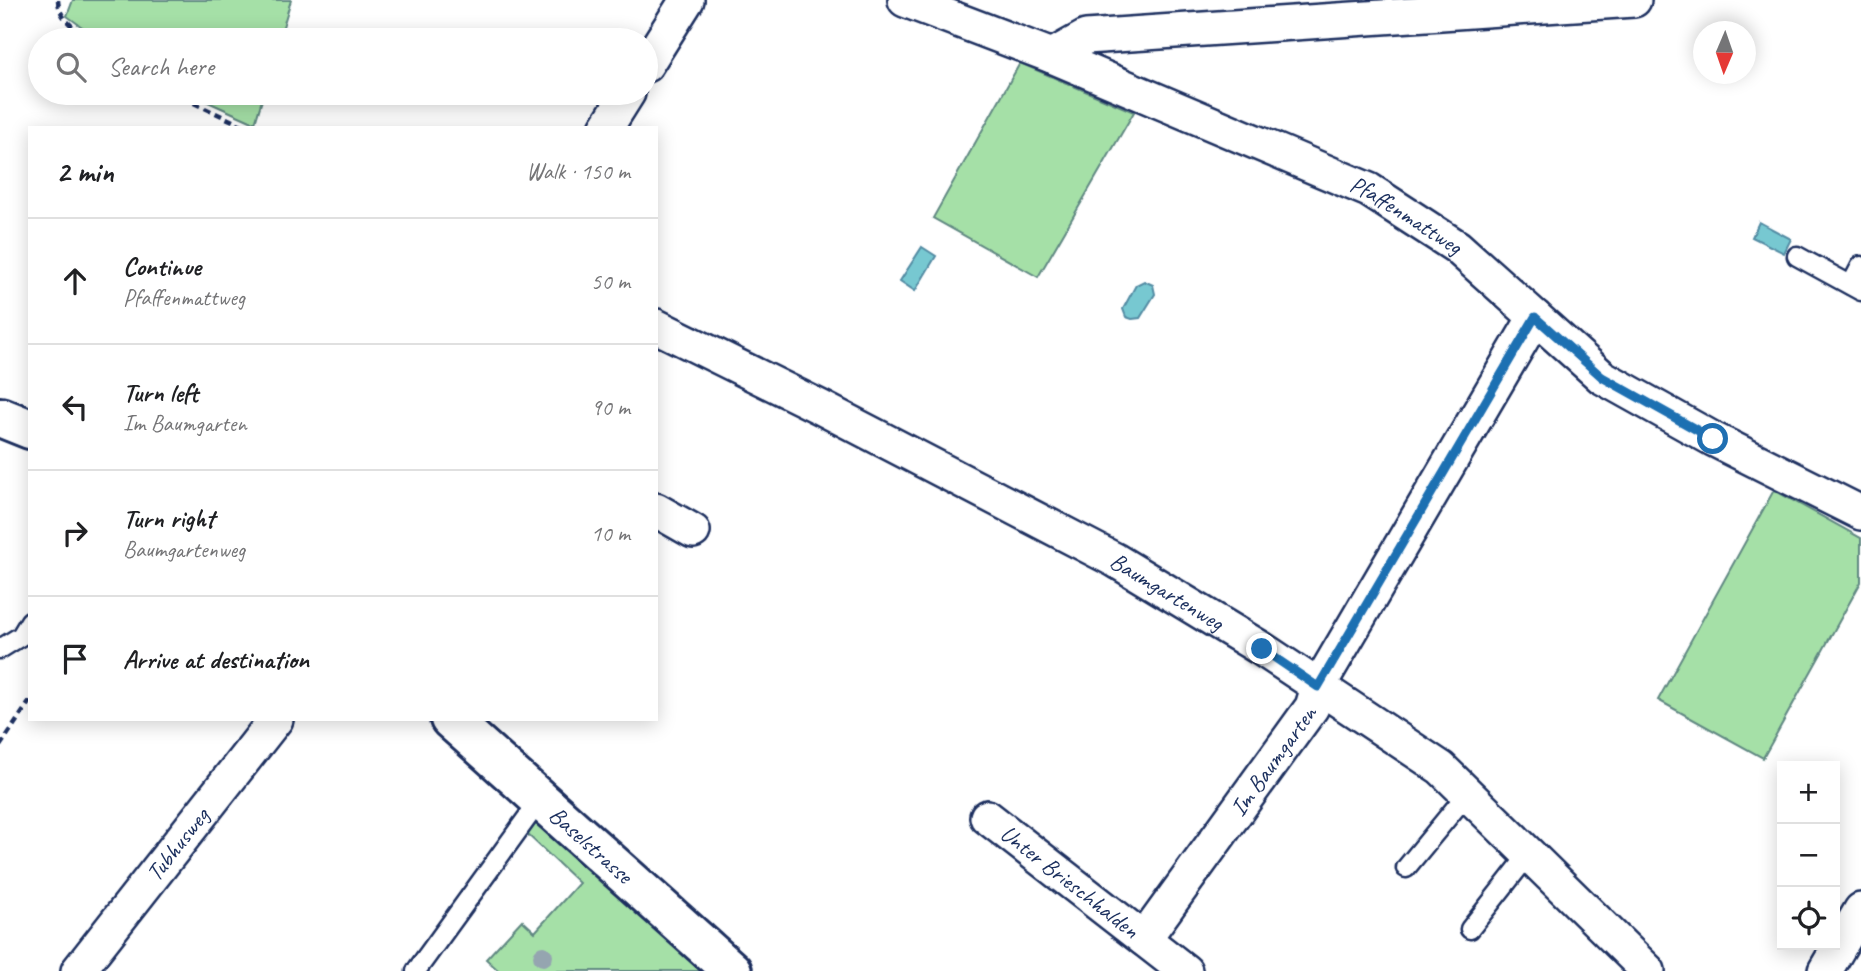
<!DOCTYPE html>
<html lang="en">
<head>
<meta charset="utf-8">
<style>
  :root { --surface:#fff; --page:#f2f2f2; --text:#202124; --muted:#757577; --line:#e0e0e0 }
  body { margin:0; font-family:Caveat,sans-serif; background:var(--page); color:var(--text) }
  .controls { position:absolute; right:21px; bottom:21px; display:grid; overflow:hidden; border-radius:0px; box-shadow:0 4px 18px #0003 }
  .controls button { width:63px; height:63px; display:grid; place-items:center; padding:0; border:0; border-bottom:2px solid var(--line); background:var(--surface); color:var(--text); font:35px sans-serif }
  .compass { position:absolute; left:1693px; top:21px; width:63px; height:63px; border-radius:50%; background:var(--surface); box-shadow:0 4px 18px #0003; rotate:182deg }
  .stop { position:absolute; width:21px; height:21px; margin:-16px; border:5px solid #1f6fb2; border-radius:50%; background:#fff }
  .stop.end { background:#1f6fb2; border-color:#fff; box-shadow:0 2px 7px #0008 }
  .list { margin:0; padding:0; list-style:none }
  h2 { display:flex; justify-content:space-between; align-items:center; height:91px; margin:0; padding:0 28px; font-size:30px }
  h2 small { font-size:23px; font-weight:400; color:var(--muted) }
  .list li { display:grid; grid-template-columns:46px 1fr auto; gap:21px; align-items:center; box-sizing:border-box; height:126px; padding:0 28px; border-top:2px solid var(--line) }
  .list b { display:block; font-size:26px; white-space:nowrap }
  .list p { margin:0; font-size:23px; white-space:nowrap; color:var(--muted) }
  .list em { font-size:23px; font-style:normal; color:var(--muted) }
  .icon { flex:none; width:38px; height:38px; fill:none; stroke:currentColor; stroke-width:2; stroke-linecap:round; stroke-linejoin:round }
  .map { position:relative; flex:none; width:1861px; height:971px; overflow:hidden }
  .search { position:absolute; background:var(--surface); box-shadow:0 4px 18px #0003; left:28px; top:28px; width:630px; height:77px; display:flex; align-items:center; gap:18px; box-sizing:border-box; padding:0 24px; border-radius:38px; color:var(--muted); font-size:26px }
  .panel { position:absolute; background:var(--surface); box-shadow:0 4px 18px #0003; left:28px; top:126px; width:630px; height:595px; border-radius:0px }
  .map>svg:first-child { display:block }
  .green { fill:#a5e0a7; stroke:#608882; stroke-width:2 }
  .water { fill:#77c8d1; stroke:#528ba3; stroke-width:2 }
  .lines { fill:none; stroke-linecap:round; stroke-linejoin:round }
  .lane-casing { stroke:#1b2f5e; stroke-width:23 }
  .street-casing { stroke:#1b2f5e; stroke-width:38 }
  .secondary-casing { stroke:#1b2f5e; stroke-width:44 }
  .path { stroke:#1b2f5e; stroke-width:4.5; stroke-dasharray:7 5; stroke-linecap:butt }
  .lane { stroke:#fff; stroke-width:18 }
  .street { stroke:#fff; stroke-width:33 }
  .secondary { stroke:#fff; stroke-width:38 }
  .tree { fill:#95a5b0 }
  .route { stroke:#1f6fb2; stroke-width:9 }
  .labels { text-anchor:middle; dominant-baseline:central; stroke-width:7; stroke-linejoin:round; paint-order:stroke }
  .street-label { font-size:24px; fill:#1b2f5e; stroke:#fff }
</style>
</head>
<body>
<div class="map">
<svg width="1861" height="971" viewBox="0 0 1861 971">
  <rect width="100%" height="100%" fill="#fff"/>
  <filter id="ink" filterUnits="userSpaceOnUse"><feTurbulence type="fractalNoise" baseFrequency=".0143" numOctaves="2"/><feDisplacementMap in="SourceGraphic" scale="14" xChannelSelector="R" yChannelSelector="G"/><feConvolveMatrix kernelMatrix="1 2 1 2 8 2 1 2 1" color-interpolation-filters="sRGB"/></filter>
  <g filter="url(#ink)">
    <g class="green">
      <path d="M73,0H291L279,40H100L67,16Z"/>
      <path d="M1020,63L1134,112L1038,277L933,218Z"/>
      <path d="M188,93H264L255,123Z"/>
      <path d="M1774,490L1861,538V582L1763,758L1658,700Z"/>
      <path d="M538,820L701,971H499L486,959L522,920L535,932L579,883L525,832Z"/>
    </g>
    <g class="water">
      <path d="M1759,222L1791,239L1784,253L1752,237Z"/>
      <path d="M922,247L936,256L915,291L900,281Z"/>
      <path d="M1144,281L1153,285L1155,294L1140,318L1132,319L1126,317L1123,309L1136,285Z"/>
    </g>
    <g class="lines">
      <defs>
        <g id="lane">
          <path d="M1797,256L1861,291"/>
          <path d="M1851,285L1861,266"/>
          <path d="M0,649L21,636L30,621"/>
          <path d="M1406,868L1467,794"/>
          <path d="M1470,929L1529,854"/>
          <path d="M416,971L540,800"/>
        </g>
        <g id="street">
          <path id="s1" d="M905,0L1052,56L1369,190L1457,247L1602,377L1713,439L1861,513"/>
          <path d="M1052,56L1086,37L1634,0"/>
          <path d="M646,65L687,0"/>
          <path d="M606,128L628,93"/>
          <path id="s2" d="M656,326L820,407L1115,560L1262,649L1441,768L1648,971"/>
          <path d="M656,510L693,531"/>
          <path id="s3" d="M987,817L1185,971"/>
          <path id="s4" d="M1144,939L1312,707L1318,687L1535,317"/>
          <path id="s5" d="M78,971L276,719"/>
          <path d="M1825,971L1861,910"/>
        </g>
        <g id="secondary">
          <path d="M0,417L30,429"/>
          <path id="s6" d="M450,719L732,971"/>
        </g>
      </defs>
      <use href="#lane" class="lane-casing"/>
      <use href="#street" class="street-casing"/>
      <use href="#secondary" class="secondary-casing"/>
      <g class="path">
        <path d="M58,0C59,20 76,29 90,40"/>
        <path d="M172,93L248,128"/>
        <path d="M0,746L30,701"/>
      </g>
      <use href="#lane" class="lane"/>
      <use href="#street" class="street"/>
      <use href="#secondary" class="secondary"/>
    </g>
    <circle class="tree" cx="543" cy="956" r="10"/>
  </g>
  <g class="lines" filter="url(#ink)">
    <path class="route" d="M1262,649L1318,687L1535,317L1602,377L1713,439"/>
  </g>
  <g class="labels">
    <g class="street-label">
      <text stroke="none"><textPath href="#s1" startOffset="546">Pfaffenmattweg</textPath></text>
      <text stroke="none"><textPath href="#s2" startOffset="576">Baumgartenweg</textPath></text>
      <text stroke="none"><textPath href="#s4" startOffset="220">Im Baumgarten</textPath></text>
      <text stroke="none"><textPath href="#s5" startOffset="161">Tubhusweg</textPath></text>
      <text stroke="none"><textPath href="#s6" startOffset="189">Baselstrasse</textPath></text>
      <text stroke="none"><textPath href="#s3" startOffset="105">Unter Brieschhalden</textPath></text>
    </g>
  </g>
</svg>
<div class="controls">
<button>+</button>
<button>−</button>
<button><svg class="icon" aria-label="locate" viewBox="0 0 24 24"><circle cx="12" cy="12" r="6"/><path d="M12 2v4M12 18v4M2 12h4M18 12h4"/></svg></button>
</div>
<svg class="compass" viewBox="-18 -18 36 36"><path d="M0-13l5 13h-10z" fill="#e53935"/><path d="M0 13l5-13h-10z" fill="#757577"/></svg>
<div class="stop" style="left:1713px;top:439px"></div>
<div class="stop end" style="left:1262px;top:649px"></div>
<div class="search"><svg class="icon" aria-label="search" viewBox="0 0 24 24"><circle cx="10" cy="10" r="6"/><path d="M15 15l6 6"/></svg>Search here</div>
<section class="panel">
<h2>2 min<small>Walk · 150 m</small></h2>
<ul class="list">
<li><svg class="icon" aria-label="ahead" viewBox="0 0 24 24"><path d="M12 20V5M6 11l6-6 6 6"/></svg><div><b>Continue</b><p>Pfaffenmattweg</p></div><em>50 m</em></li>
<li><svg class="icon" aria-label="left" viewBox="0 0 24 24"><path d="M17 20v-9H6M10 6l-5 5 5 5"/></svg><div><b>Turn left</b><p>Im Baumgarten</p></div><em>90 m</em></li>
<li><svg class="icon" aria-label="right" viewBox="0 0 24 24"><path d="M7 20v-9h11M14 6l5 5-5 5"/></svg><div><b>Turn right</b><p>Baumgartenweg</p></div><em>10 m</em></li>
<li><svg class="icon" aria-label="arrive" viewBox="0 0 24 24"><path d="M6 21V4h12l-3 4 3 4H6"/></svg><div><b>Arrive at destination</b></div></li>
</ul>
</section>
</div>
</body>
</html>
